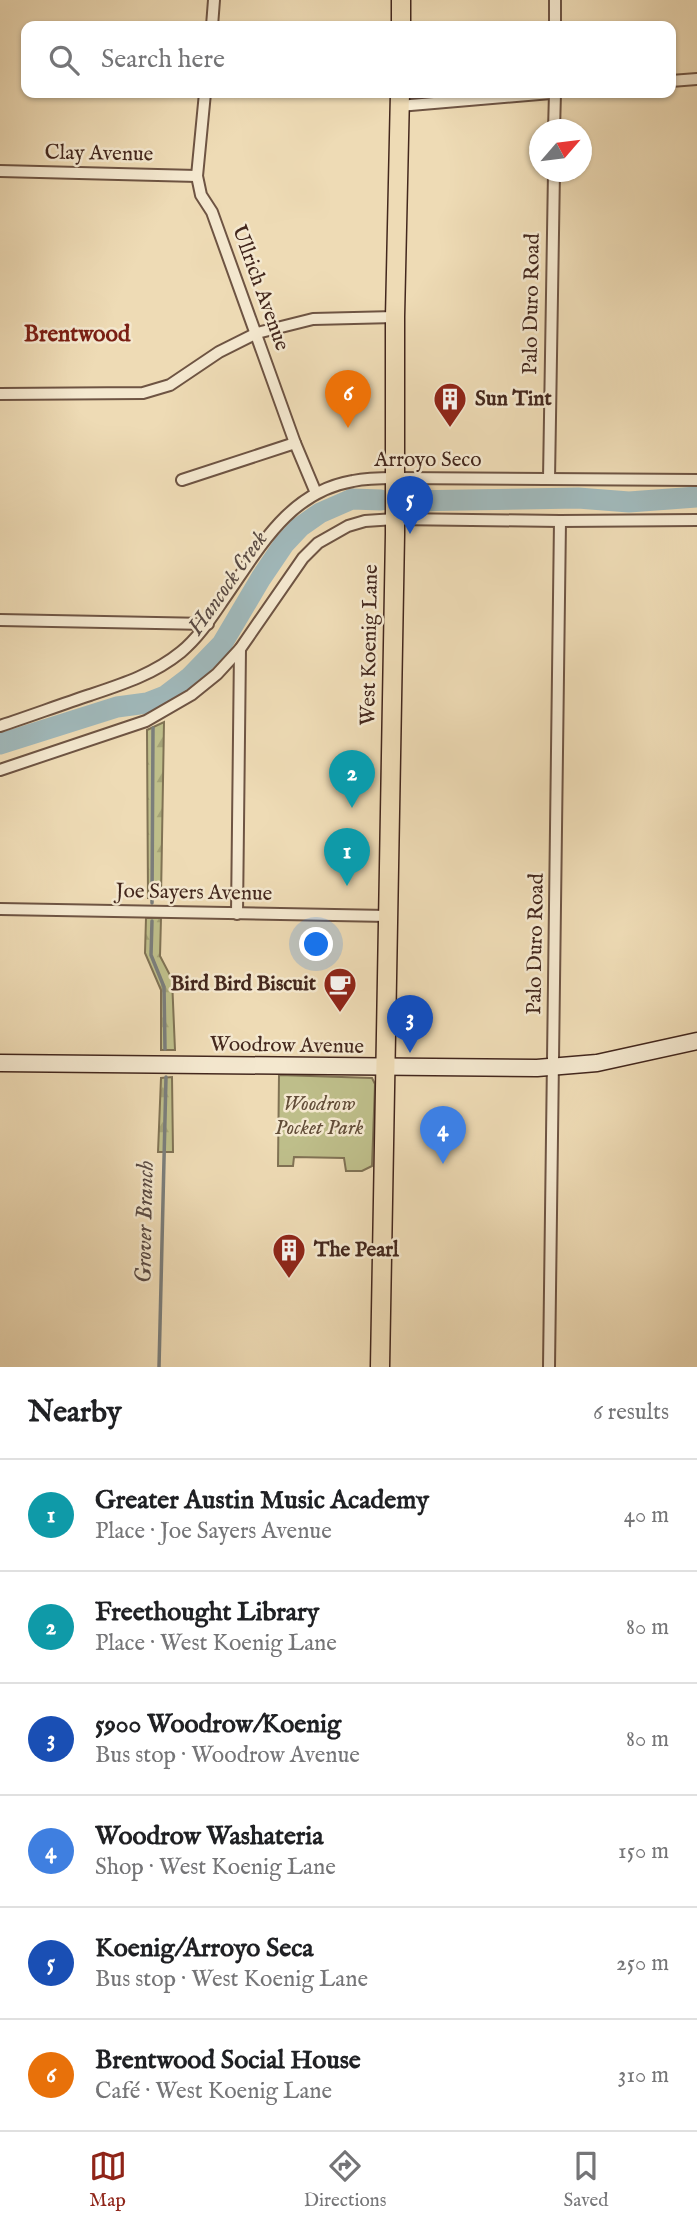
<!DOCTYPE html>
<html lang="en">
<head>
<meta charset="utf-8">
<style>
  :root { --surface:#fff; --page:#f2f2f2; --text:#202124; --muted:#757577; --line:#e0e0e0; --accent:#8f2418 }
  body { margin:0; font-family:"IM FELL English",serif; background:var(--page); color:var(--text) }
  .compass { position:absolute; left:529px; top:119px; width:63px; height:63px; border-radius:50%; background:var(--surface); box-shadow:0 2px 5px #0004; rotate:62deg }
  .you { position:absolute; left:317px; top:945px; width:24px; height:24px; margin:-18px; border:5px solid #fff; border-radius:50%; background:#1a73e8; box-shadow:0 0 0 10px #1a73e833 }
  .badge { display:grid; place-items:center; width:46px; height:46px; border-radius:50%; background:var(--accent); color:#fff; font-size:23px; font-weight:700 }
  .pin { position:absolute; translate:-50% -58px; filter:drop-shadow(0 2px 4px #0008) }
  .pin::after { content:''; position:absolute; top:37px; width:24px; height:21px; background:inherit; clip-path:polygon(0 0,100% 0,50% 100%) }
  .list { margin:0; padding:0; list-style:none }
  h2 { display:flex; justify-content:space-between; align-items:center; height:91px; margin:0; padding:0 28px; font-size:30px }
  h2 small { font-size:23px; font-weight:400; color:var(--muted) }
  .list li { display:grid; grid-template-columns:46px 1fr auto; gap:21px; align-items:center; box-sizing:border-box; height:112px; padding:0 28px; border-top:2px solid var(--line) }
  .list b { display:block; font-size:26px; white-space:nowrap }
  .list p { margin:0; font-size:23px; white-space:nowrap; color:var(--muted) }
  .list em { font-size:23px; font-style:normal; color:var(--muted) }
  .icon { flex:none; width:38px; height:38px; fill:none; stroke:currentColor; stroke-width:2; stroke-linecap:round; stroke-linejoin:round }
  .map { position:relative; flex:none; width:697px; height:1367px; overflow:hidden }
  .search { position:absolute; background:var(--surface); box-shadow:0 2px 5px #0004; left:21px; right:21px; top:21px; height:77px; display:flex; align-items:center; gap:18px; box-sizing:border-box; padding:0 24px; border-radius:14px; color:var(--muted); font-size:26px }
  .sheet { height:763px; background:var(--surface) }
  nav { display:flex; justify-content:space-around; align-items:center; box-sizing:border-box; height:98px; border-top:2px solid var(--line); background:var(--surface); font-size:19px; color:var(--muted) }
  nav a { display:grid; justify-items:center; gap:4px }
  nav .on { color:var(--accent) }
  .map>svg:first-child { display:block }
  .forest { fill:url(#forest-firs); stroke:#807254; stroke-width:2 }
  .park { fill:#bebe8a; stroke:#807254; stroke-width:2 }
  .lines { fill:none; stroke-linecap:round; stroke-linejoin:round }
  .stream { stroke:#7b7e7b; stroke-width:3.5 }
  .river { stroke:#a0b8ba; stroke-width:21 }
  .street-casing { stroke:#6e5443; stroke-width:14 }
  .secondary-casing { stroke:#43271d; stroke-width:19 }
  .primary-casing { stroke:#43271d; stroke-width:21 }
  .street { stroke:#f4e8cf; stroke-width:10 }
  .secondary { stroke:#f4e8cf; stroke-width:16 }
  .primary { stroke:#eedbb5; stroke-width:18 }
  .labels { text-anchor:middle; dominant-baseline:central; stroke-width:5; stroke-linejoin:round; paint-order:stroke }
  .street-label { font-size:21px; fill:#43271d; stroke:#f4e8cf }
  .poi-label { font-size:21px; font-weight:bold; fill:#43271d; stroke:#f4e8cf; text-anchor:start }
  .park-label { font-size:21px; font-style:italic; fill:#624d38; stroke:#f4e8cf }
  .neighbourhood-label { font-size:23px; font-weight:bold; fill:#7a1f14; stroke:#f4e8cf }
  .water-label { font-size:23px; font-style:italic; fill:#5a4b44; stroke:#f4e8cf }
</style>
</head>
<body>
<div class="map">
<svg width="697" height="1367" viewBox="0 0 697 1367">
  <defs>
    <pattern id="forest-firs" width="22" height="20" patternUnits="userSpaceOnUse" patternTransform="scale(1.75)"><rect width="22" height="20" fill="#bebe8a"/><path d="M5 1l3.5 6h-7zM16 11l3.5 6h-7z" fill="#a4a377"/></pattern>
  </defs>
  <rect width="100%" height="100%" fill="#eedbb5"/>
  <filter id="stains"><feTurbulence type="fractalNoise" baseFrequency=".00286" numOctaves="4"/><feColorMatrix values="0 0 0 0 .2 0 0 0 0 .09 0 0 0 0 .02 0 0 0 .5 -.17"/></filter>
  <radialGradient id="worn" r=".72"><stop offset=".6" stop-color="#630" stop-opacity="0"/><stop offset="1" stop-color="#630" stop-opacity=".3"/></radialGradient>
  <g class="forest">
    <path d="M164,722L161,898H148L147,730Z"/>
    <path d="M146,918H161L160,956L172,979L175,1050H161V990L145,953Z"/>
    <path d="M172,1077L173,1152H158L161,1078Z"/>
  </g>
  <path class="park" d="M279,1075L372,1078L375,1084L372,1166L362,1171H346L344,1158L294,1157L293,1166H278Z"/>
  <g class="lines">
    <g class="stream">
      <path d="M147,703L149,710"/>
      <path d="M152,903L153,728"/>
      <path d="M152,921L151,955L164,987L165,1049"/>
      <path d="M159,1367L166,1077"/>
    </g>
    <g class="river">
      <path d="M408,501L578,498L629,502L697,497"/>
      <path d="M0,744L117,707L147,703L165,696L190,677L222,644L261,578L284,544L300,527L320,513L352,499L381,500"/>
    </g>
    <defs>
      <g id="street">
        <path d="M212,26L214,0"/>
        <path d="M555,26V0"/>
        <path d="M671,81L697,79"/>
        <path d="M205,93L197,176L201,195L212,212L295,443L316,493"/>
        <path d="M399,106L551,93"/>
        <path d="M554,130L555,93"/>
        <path d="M0,171L197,176"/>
        <path d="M0,394L143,393L170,385L219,352L257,333L313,319L395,317"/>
        <path d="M549,479L554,172"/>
        <path d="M182,480L295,443"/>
        <path d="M0,620L208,624"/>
        <path d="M0,726C30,716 60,705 90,695C123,684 154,674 181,652C199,637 211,618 224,599C259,549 288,492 353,481C367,478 381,478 395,478L697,480"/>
        <path d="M0,770L146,721L191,695L217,674L240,649L303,558L318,543L348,526L365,521L395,519L560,521L697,520"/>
        <path d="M0,909L388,916"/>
        <path d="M237,914L240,649"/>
        <path d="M549,1367L560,521"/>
      </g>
      <path id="secondary" d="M0,1063L537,1068L597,1063L697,1041"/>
      <g id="primary">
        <path d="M401,26V0"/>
        <path d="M380,1367L395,534V317L400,93"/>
      </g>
    </defs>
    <use href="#street" class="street-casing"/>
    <use href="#secondary" class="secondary-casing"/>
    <use href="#primary" class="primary-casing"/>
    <use href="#street" class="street"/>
    <use href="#secondary" class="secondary"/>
    <use href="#primary" class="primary"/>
  </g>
  <defs>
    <symbol id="building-pin" viewBox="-11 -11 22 30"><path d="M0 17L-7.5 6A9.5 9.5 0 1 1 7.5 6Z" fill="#8f2418" stroke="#f4e8cf"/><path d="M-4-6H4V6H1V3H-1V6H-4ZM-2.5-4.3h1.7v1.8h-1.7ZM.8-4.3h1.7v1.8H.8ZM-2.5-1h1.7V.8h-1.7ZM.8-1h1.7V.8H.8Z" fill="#fff"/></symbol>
    <symbol id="cafe-pin" viewBox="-11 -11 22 30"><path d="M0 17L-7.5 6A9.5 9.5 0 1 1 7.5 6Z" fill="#8f2418" stroke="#f4e8cf"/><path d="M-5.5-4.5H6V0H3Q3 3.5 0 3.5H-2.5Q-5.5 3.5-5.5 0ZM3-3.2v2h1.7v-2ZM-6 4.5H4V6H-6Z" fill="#fff"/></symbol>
  </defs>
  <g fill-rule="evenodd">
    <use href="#building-pin" x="431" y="380" width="38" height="52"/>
    <use href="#cafe-pin" x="321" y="965" width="38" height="52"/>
    <use href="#building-pin" x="270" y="1231" width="38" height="52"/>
  </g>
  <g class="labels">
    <g class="street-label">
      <text transform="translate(99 154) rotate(1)">Clay Avenue</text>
      <text transform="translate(260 288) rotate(70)">Ullrich Avenue</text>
      <text transform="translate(532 304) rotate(-89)">Palo Duro Road</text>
      <text x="428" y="460">Arroyo Seco</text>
      <text transform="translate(370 645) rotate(-89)">West Koenig Lane</text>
      <text transform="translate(194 893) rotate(1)">Joe Sayers Avenue</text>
      <text transform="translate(536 944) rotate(-89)">Palo Duro Road</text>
      <text transform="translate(287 1046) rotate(1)">Woodrow Avenue</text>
    </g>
    <g class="poi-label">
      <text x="475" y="399">Sun Tint</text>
      <text x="316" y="984" text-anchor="end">Bird Bird Biscuit</text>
      <text x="314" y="1250">The Pearl</text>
    </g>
    <g class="park-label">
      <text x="319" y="1104">Woodrow<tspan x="319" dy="24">Pocket Park</tspan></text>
    </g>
    <g class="neighbourhood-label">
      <text x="77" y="334">Brentwood</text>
    </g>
    <g class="water-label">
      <text transform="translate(228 583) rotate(-55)">Hancock Creek</text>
      <text transform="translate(145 1222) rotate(-89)">Grover Branch</text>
    </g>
  </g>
  <rect width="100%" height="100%" filter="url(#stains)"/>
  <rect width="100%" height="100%" fill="url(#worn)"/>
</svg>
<svg class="compass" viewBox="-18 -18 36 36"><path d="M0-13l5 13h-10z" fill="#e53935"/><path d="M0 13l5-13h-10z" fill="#757577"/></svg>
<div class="you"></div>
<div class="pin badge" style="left:347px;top:886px;background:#0f9aa8">1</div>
<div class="pin badge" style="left:352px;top:808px;background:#0f9aa8">2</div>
<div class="pin badge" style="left:410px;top:1053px;background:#1a4fb4">3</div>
<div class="pin badge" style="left:443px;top:1164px;background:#3f7fe0">4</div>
<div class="pin badge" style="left:410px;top:534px;background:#1a4fb4">5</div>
<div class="pin badge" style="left:348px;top:428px;background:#e8710a">6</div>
<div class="search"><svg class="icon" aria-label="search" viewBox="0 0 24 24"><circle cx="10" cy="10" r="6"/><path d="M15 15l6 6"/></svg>Search here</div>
</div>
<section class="sheet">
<h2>Nearby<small>6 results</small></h2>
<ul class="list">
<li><span class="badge" style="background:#0f9aa8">1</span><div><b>Greater Austin Music Academy</b><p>Place · Joe Sayers Avenue</p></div><em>40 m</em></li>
<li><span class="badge" style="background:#0f9aa8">2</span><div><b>Freethought Library</b><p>Place · West Koenig Lane</p></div><em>80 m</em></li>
<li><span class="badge" style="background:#1a4fb4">3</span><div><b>5900 Woodrow/Koenig</b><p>Bus stop · Woodrow Avenue</p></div><em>80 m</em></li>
<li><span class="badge" style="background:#3f7fe0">4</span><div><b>Woodrow Washateria</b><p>Shop · West Koenig Lane</p></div><em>150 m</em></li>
<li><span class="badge" style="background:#1a4fb4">5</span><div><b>Koenig/Arroyo Seca</b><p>Bus stop · West Koenig Lane</p></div><em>250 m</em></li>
<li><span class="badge" style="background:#e8710a">6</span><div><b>Brentwood Social House</b><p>Café · West Koenig Lane</p></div><em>310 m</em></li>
</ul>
</section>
<nav>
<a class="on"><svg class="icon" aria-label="map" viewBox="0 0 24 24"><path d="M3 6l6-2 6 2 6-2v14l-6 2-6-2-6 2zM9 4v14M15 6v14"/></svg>Map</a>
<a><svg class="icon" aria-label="directions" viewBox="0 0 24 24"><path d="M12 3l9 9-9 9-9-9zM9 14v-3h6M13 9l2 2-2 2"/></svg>Directions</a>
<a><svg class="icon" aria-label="saved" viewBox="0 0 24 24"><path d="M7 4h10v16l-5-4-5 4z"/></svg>Saved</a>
</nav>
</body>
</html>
